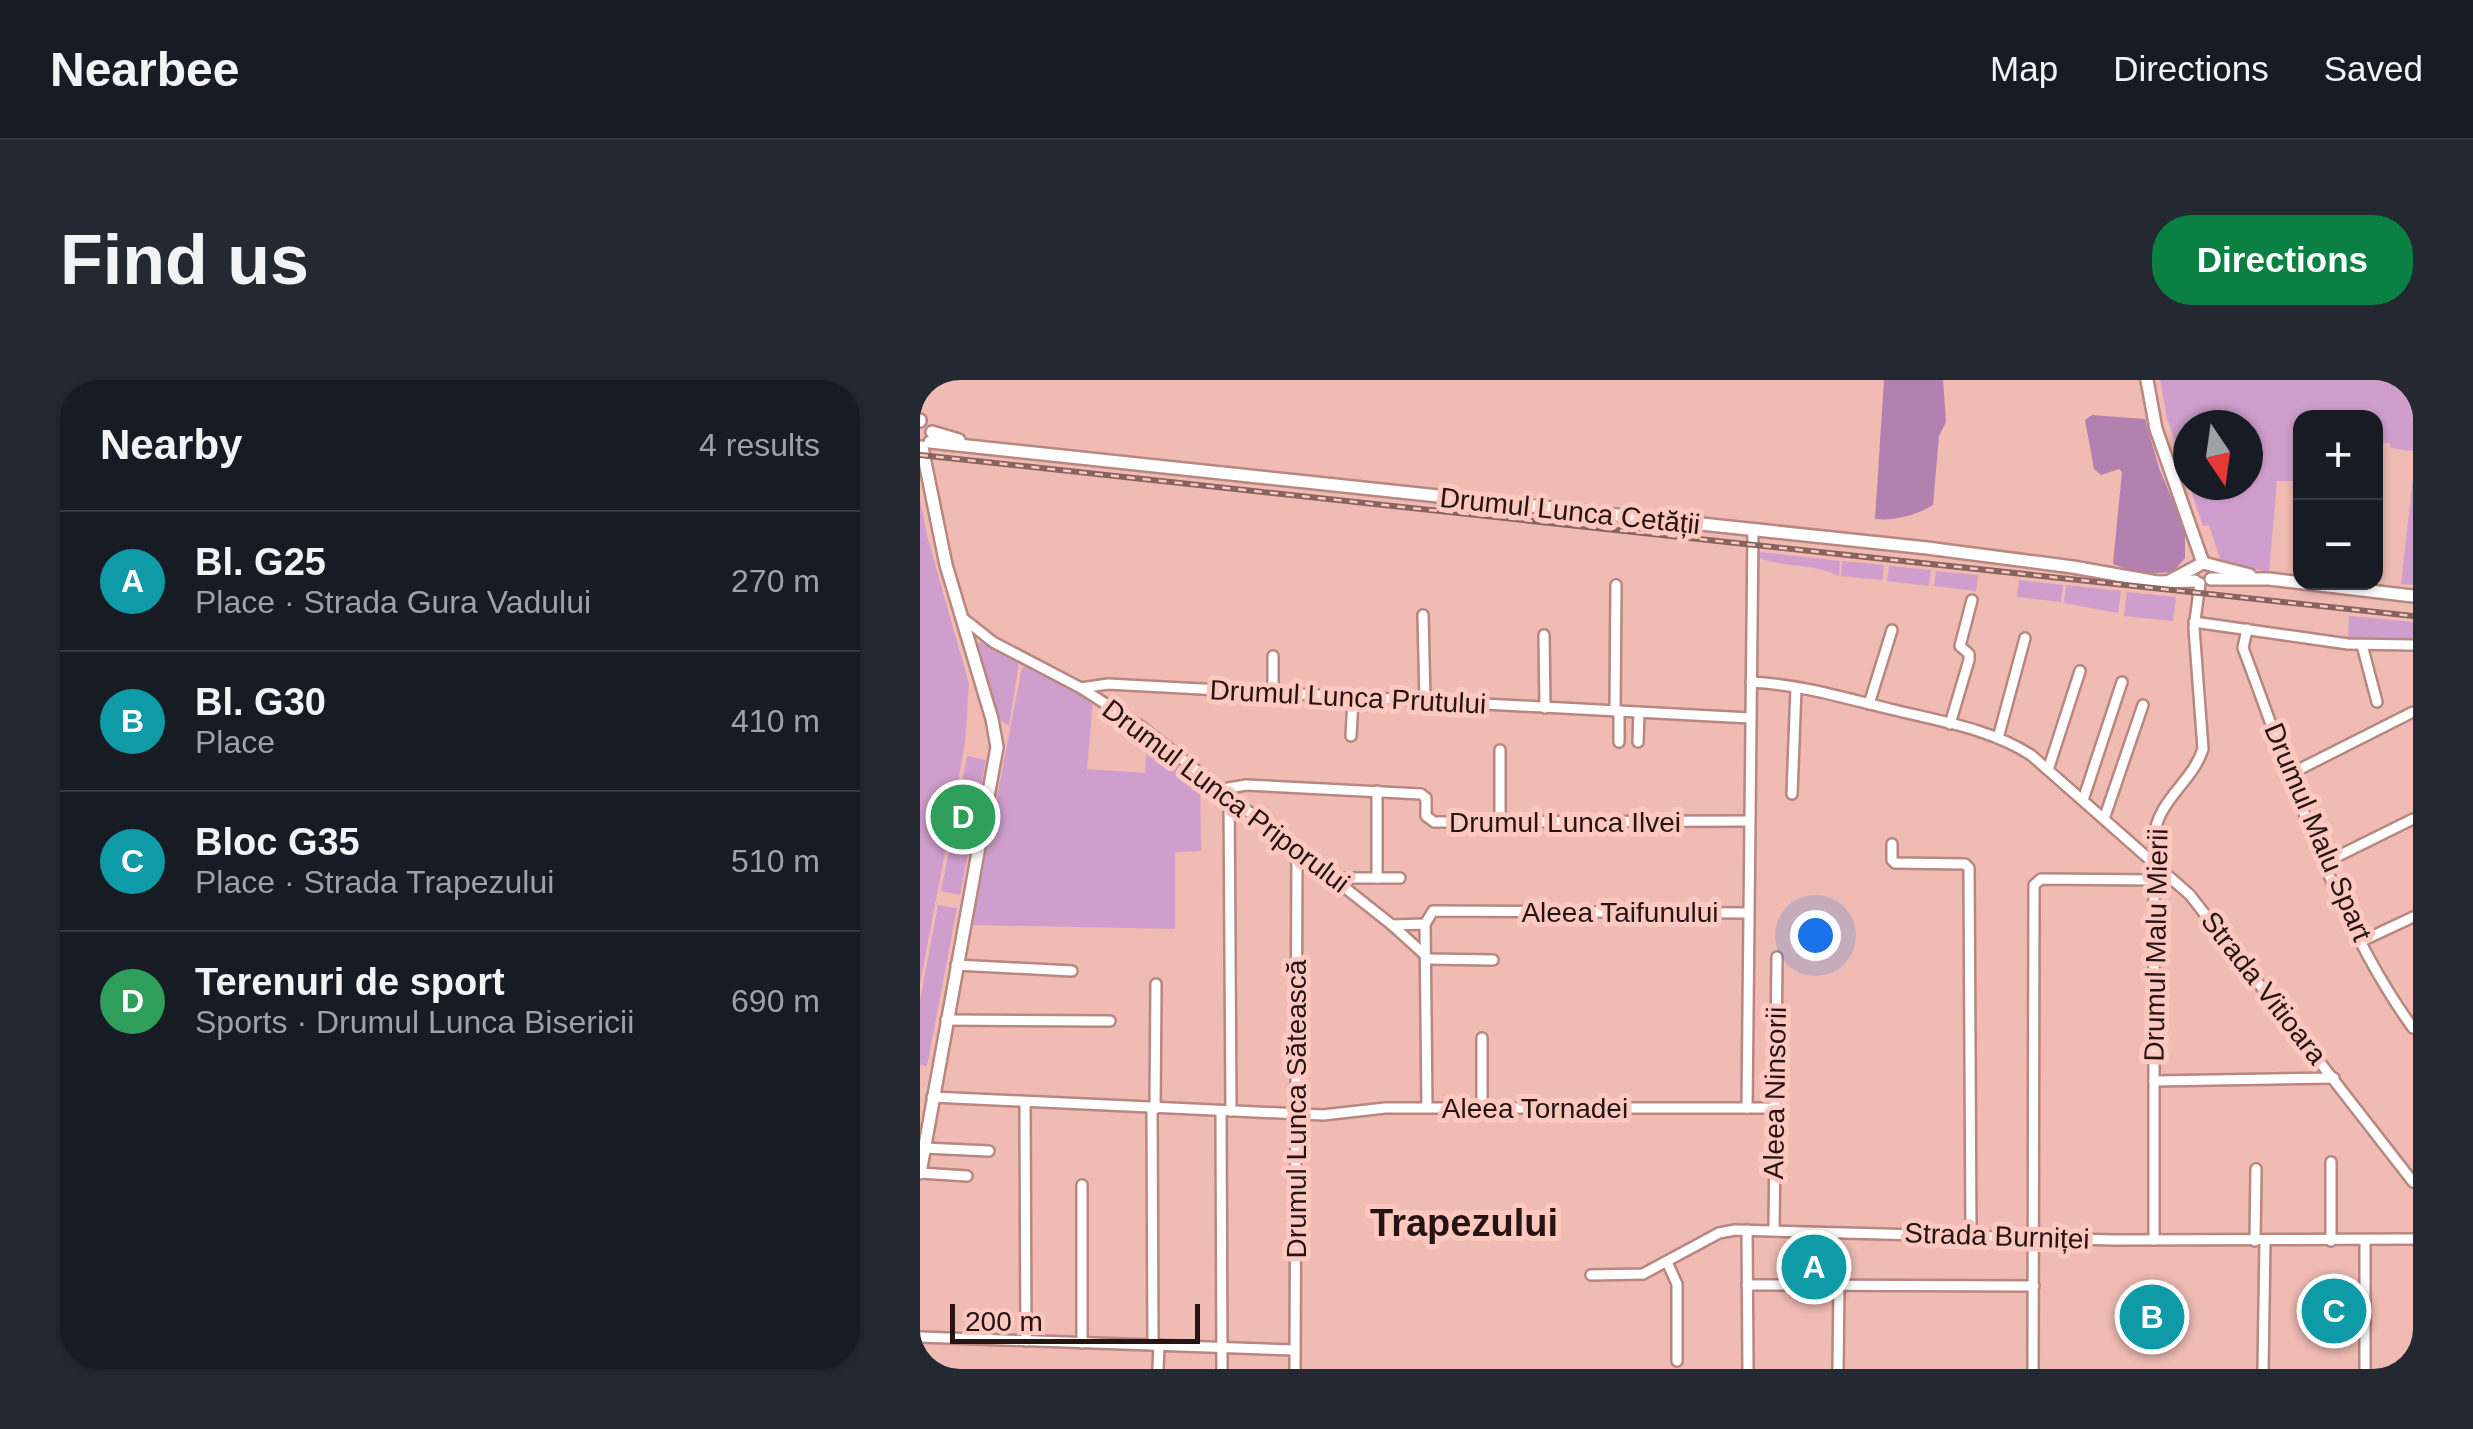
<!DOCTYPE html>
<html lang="en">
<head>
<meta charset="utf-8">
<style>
  :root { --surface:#171b24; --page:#242831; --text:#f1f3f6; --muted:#9ea1a6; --line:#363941; --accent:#0b8043 }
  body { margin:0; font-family:Arial,sans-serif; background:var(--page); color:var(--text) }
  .controls { position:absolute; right:30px; top:30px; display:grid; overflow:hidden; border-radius:20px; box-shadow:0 2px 8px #0004 }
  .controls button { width:90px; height:90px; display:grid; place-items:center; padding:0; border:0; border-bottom:2px solid var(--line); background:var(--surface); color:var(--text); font:50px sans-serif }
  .compass { position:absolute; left:1253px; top:30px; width:90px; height:90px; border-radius:50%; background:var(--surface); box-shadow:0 2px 8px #0004; rotate:167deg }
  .scale { position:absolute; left:30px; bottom:25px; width:250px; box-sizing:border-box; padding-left:10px; border:5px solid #261412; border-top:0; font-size:28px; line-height:35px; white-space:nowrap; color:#261412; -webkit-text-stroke:8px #fcc8c0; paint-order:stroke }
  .you { position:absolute; left:895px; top:555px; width:35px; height:35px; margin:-25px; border:8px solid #fff; border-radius:50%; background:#1a73e8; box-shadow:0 0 0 15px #1a73e833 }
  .badge { display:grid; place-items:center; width:65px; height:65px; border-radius:50%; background:var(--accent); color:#fff; font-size:32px; font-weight:700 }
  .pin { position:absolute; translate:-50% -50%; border:5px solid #fff; box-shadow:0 2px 10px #0006 }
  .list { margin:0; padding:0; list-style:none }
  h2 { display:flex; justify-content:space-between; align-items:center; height:130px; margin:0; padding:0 40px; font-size:42px }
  h2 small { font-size:32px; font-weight:400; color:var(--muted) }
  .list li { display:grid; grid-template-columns:65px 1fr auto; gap:30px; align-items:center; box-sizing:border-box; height:140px; padding:0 40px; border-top:2px solid var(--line) }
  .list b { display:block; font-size:38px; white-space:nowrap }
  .list p { margin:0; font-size:32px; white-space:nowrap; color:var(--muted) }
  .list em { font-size:32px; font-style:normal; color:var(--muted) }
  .map { position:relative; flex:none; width:1493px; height:989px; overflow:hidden; border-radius:40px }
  header { display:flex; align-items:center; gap:60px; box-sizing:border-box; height:140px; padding:0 50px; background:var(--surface); border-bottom:2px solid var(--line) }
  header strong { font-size:48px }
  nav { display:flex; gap:55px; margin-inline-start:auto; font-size:35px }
  .intro { display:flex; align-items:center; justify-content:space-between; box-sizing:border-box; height:240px; padding:0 60px }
  h1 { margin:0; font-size:70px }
  .button { padding:25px 45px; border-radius:40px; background:var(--accent); color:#fff; font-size:35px; font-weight:700 }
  main { display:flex; gap:60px; padding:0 60px }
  aside { flex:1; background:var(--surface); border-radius:40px; box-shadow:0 2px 8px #0004 }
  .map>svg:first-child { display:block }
  .green { fill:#d09ecc }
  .forest { fill:#b381b0 }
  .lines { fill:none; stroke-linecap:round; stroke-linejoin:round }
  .street-casing { stroke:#b78780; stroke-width:14 }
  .secondary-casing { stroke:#b78780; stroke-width:16 }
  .street { stroke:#fff; stroke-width:9 }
  .secondary { stroke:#fff; stroke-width:11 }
  .rail-casing { stroke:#876460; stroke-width:6 }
  .rail { stroke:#fcc8c0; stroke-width:2.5; stroke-dasharray:8; stroke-linecap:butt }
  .labels { text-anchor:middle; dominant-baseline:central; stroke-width:10; stroke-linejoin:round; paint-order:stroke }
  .street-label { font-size:28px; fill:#261412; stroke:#fcc8c0 }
  .district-label { font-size:38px; font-weight:bold; fill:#261412; stroke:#fcc8c0 }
</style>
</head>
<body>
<header>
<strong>Nearbee</strong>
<nav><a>Map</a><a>Directions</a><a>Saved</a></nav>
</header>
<div class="intro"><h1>Find us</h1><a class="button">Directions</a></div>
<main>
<aside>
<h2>Nearby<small>4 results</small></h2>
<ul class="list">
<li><span class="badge" style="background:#0f9aa8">A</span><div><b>Bl. G25</b><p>Place · Strada Gura Vadului</p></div><em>270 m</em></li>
<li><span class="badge" style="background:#0f9aa8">B</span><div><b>Bl. G30</b><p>Place</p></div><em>410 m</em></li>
<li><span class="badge" style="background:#0f9aa8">C</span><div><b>Bloc G35</b><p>Place · Strada Trapezului</p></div><em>510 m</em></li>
<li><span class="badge" style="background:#2e9e5b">D</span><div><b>Terenuri de sport</b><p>Sports · Drumul Lunca Bisericii</p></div><em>690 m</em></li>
</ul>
</aside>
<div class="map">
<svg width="1493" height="989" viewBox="0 0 1493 989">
  <rect width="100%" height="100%" fill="#efbbb3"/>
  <g class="green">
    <path d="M1240,0H1493V71L1470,68V63L1458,62L1456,86V38H1380L1375,101H1357L1349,192L1301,182L1289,145L1283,146L1269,105H1328V45H1268V102L1247,38Z"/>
    <path d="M1493,98V205L1481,204Z"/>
    <path d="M0,120L8,159L49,304L45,363L36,413H40L47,376L66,380L40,515L21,511L31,461H27L0,604Z"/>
    <path d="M839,172L920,181L919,196C893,183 866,188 839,178Z"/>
    <path d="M922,181L964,185L962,200L921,196Z"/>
    <path d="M969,186L1011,190L1009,206L967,201Z"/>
    <path d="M1016,191L1058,195L1056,211L1014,206Z"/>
    <path d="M1099,200L1143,205L1141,222L1097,217Z"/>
    <path d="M1146,205L1201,211L1198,233L1144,223Z"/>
    <path d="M1207,212L1256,217L1253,241L1204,236Z"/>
    <path d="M1429,236L1493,242V260L1428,258Z"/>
    <path d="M60,262L99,282L89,346L78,338L55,266Z"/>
    <path d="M109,286L173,319L167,389L225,393L228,357L280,396L281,471L255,472V549L52,545L102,288Z"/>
    <path d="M18,525L37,528L7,686L0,685V621Z"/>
  </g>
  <g class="forest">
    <path d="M964,0H1023L1026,42L1019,56L1013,125C997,135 975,141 955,139Z"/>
    <path d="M1172,35L1225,39L1239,88L1265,150V178L1253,192L1221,194L1193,184L1202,92L1199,89L1181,95L1174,89L1165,40Z"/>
  </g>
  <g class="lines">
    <defs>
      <g id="street">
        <path d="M503,235L505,322"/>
        <path d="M44,239L73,262L161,308L223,348L472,545L505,575"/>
        <path d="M1274,242L1428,264L1493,265"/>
        <path d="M1327,249L1323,268C1370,392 1414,540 1493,648"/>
        <path d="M624,255L625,328"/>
        <path d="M1442,265L1457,322"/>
        <path d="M353,276V314"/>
        <path d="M831,302C877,304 925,318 970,329C1018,341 1069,348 1111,375L1270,515L1493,802"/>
        <path d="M161,308L188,304L830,338"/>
        <path d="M949,324L972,250"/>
        <path d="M695,331L696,205"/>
        <path d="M1030,344L1049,280V274L1040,266L1052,220"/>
        <path d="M431,356L433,319"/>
        <path d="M1078,358L1105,258"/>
        <path d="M699,362V331"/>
        <path d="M718,362L719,332"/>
        <path d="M1128,390L1160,291"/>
        <path d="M1370,394L1493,332"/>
        <path d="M303,409L326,405L501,414L506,418V436L514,442L829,441"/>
        <path d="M457,411V498"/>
        <path d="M309,414L311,731"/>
        <path d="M872,414L876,308"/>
        <path d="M1163,420L1202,302"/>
        <path d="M1184,439L1223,325"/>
        <path d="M580,442V370"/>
        <path d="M972,464V480L975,483L1045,484L1049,488L1051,856"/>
        <path d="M1404,483L1493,439"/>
        <path d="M414,498H480"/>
        <path d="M472,545L505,544"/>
        <path d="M1442,561L1493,537"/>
        <path d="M507,579L573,580"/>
        <path d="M36,585L152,591"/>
        <path d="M26,640L190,641"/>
        <path d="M1234,701L1414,698"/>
        <path d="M12,717L403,735L465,728H855"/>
        <path d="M105,723L106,961"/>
        <path d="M507,727L505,544L513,531L828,533"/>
        <path d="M562,727V658"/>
        <path d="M827,728L833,150"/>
        <path d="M232,729L233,965"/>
        <path d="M235,729L236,604"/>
        <path d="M301,731L302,989"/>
        <path d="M4,768L69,771"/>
        <path d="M0,793L47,796"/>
        <path d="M827,850L828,989"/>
        <path d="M854,850L857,577"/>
        <path d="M1234,860V458C1237,420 1272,403 1283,369L1274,248L1280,203"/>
        <path d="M1335,861L1336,789"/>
        <path d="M1411,861V782"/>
        <path d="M747,882L757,904V981"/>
        <path d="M671,895L723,894L799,853L815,850L1193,860L1493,859"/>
        <path d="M827,905L1114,906"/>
        <path d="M0,957L375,970"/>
        <path d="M162,963V805"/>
        <path d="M238,989L239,965"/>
        <path d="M375,989L377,468"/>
        <path d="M918,989L919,905"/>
        <path d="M1113,989L1114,505L1121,499L1234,500"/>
        <path d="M1343,989L1345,861"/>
        <path d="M1445,989V861"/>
      </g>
      <g id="secondary">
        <path d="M1227,0L1236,49L1283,183"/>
        <path d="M0,40V41"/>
        <path d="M12,52L39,60"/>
        <path d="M10,62L1007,168L1153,187L1237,202L1275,201"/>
        <path d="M1291,199H1349L1493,216"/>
        <path d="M1251,200L1283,183L1330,195"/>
        <path d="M0,793L77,367L72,339L26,185L2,67"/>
      </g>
    </defs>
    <use href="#street" class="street-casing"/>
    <use href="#secondary" class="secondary-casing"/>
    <use href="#street" class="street"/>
    <use href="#secondary" class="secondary"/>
    <defs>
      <path id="rail" d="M0,75L1493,236"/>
    </defs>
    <use href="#rail" class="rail-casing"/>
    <use href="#rail" class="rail"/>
  </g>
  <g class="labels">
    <g class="street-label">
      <text transform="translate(650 131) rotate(6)">Drumul Lunca Cetății</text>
      <text transform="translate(428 317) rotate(3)">Drumul Lunca Prutului</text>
      <text transform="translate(306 416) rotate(37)">Drumul Lunca Priporului</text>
      <text x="645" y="442">Drumul Lunca Ilvei</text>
      <text transform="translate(1398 452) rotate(67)">Drumul Malu Spart</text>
      <text x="700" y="532">Aleea Taifunului</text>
      <text transform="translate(1236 565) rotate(-89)">Drumul Malu Mierii</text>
      <text transform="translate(1344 608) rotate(52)">Strada Vitioara</text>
      <text transform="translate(855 713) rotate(-89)">Aleea Ninsorii</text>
      <text x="615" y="728">Aleea Tornadei</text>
      <text transform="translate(376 729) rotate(-90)">Drumul Lunca Sătească</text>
      <text transform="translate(1077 856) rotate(2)">Strada Burniței</text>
    </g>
    <g class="district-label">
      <text x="544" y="843">Trapezului</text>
    </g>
  </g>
</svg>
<div class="controls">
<button>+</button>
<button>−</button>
</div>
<svg class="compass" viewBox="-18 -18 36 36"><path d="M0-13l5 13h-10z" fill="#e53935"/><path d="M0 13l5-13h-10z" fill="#9ea1a6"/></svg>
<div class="scale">200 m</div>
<div class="you"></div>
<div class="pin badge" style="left:894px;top:887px;background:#0f9aa8">A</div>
<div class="pin badge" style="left:1232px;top:937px;background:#0f9aa8">B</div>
<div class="pin badge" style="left:1414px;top:931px;background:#0f9aa8">C</div>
<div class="pin badge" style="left:43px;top:437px;background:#2e9e5b">D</div>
</div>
</main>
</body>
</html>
